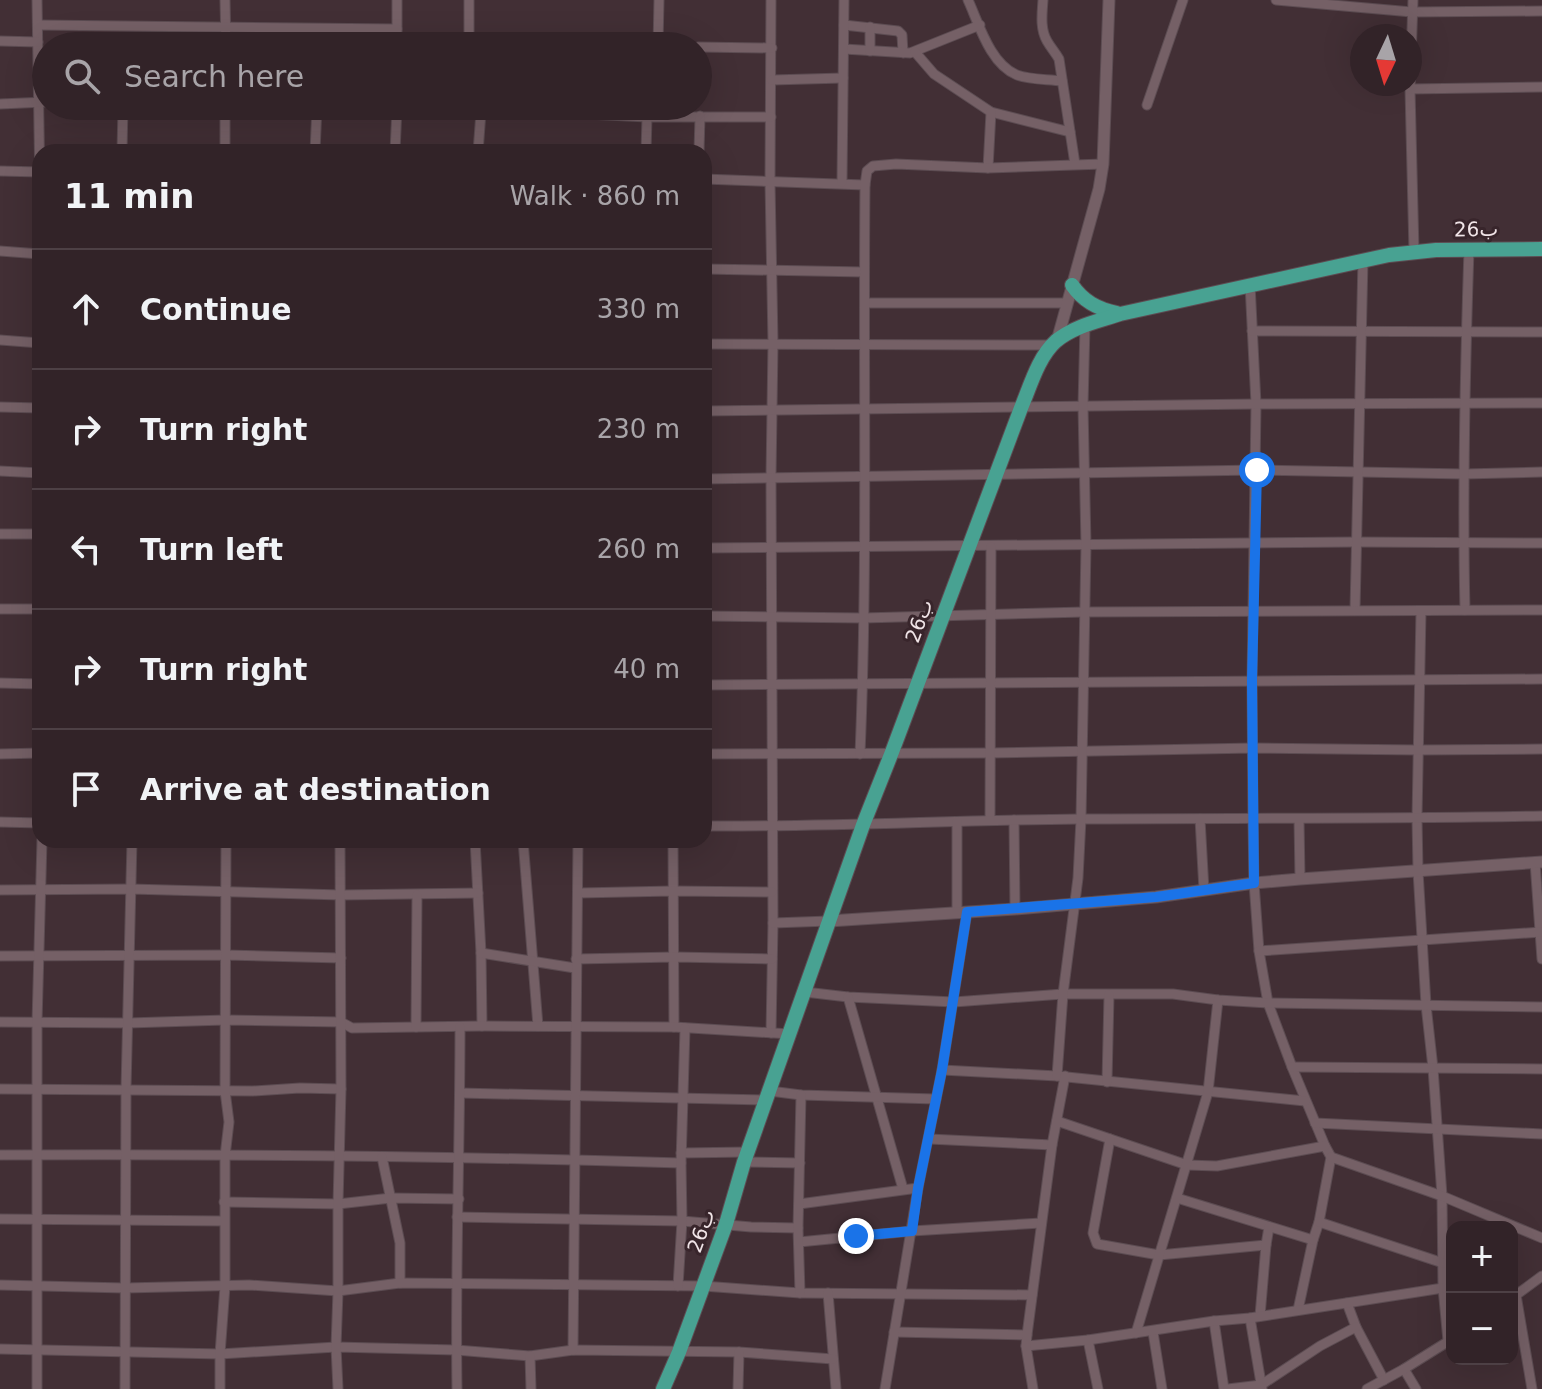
<!DOCTYPE html>
<html lang="en">
<head>
<meta charset="utf-8">
<style>
  :root { --surface:#322328; --page:#3d2f34; --text:#f1f3f6; --muted:#a8a4a8; --line:#4d4045 }
  body { margin:0; font-family:"DejaVu Sans","Noto Naskh Arabic",sans-serif; background:var(--page); color:var(--text) }
  .controls { position:absolute; right:24px; bottom:24px; display:grid; overflow:hidden; border-radius:16px; box-shadow:0 8px 32px #0002 }
  .controls button { width:72px; height:72px; display:grid; place-items:center; padding:0; border:0; border-bottom:2px solid var(--line); background:var(--surface); color:var(--text); font:40px sans-serif }
  .compass { position:absolute; left:1350px; top:24px; width:72px; height:72px; border-radius:50%; background:var(--surface); box-shadow:0 8px 32px #0002; rotate:184deg }
  .stop { position:absolute; width:24px; height:24px; margin:-18px; border:6px solid #1a73e8; border-radius:50%; background:#fff }
  .stop.end { background:#1a73e8; border-color:#fff; box-shadow:0 2px 8px #0008 }
  .list { margin:0; padding:0; list-style:none }
  h2 { display:flex; justify-content:space-between; align-items:center; height:104px; margin:0; padding:0 32px; font-size:34px }
  h2 small { font-size:26px; font-weight:400; color:var(--muted) }
  .list li { display:grid; grid-template-columns:52px 1fr auto; gap:24px; align-items:center; box-sizing:border-box; height:120px; padding:0 32px; border-top:2px solid var(--line) }
  .list b { display:block; font-size:30px; white-space:nowrap }
  .list em { font-size:26px; font-style:normal; color:var(--muted) }
  .icon { flex:none; width:44px; height:44px; fill:none; stroke:currentColor; stroke-width:2; stroke-linecap:round; stroke-linejoin:round }
  .map { position:relative; flex:none; width:1542px; height:1389px; overflow:hidden }
  .search { position:absolute; background:var(--surface); box-shadow:0 8px 32px #0002; left:32px; top:32px; width:680px; height:88px; display:flex; align-items:center; gap:20px; box-sizing:border-box; padding:0 28px; border-radius:44px; color:var(--muted); font-size:30px }
  .panel { position:absolute; background:var(--surface); box-shadow:0 8px 32px #0002; left:32px; top:144px; width:680px; height:704px; border-radius:24px }
  .map>svg:first-child { display:block }
  .lines { fill:none; stroke-linecap:round; stroke-linejoin:round }
  .minor-casing { stroke:#5c4c52; stroke-width:11 }
  .tertiary-casing { stroke:#5c4c52; stroke-width:13 }
  .trunk-casing { stroke:#5c4c52; stroke-width:16 }
  .minor { stroke:#756066; stroke-width:9 }
  .tertiary { stroke:#756066; stroke-width:11 }
  .trunk { stroke:#48a292; stroke-width:14 }
  .route { stroke:#1a73e8; stroke-width:10 }
  .labels { text-anchor:middle; dominant-baseline:central; stroke-width:6; stroke-linejoin:round; paint-order:stroke }
  .street-label { font-size:20px; fill:#f0e4e7; stroke:#38252b }
</style>
</head>
<body>
<div class="map">
<svg width="1542" height="1389" viewBox="0 0 1542 1389">
  <rect width="100%" height="100%" fill="#422f35"/>
  <g class="lines">
    <defs>
      <g id="minor">
        <path d="M37,0L40,191"/>
        <path d="M225,0L226,46"/>
        <path d="M397,0V46"/>
        <path d="M771,0L770,182L773,343L771,477L773,923L771,1033"/>
        <path d="M968,0C979,24 990,64 1017,75C1030,80 1048,79 1062,81"/>
        <path d="M1043,0C1042,14 1040,29 1047,41C1051,48 1055,52 1059,59L1075,164"/>
        <path d="M1276,0L1412,12L1542,11"/>
        <path d="M1413,0L1410,89L1414,252"/>
        <path d="M38,25L397,29"/>
        <path d="M844,25L898,31L902,35L903,53"/>
        <path d="M0,41L38,42"/>
        <path d="M469,43V0"/>
        <path d="M397,45L469,43L547,46"/>
        <path d="M658,46L659,0"/>
        <path d="M698,47L772,48"/>
        <path d="M844,49L910,53L980,25"/>
        <path d="M870,51V27"/>
        <path d="M915,52L934,74L991,112L1070,132"/>
        <path d="M772,80L843,78"/>
        <path d="M1410,89L1542,87"/>
        <path d="M0,104L46,102"/>
        <path d="M1147,105L1183,0"/>
        <path d="M225,106V152"/>
        <path d="M397,111L547,112L647,117H771"/>
        <path d="M122,152L123,106"/>
        <path d="M315,152L317,106"/>
        <path d="M395,152L397,107"/>
        <path d="M478,152L481,112"/>
        <path d="M646,152L647,117"/>
        <path d="M699,152L700,116"/>
        <path d="M988,168L991,112"/>
        <path d="M0,171L40,172"/>
        <path d="M704,179L865,185"/>
        <path d="M842,182L844,0"/>
        <path d="M0,251L40,254"/>
        <path d="M704,269L864,272"/>
        <path d="M1250,284L1256,404L1252,681L1253,819L1254,883L1259,951L1268,1003L1292,1067L1325,1146L1331,1157L1319,1222L1313,1240L1298,1310"/>
        <path d="M865,303H1067"/>
        <path d="M1252,331L1542,332"/>
        <path d="M0,340L40,343"/>
        <path d="M704,344L1052,345"/>
        <path d="M0,407L40,408"/>
        <path d="M704,411L1256,404L1542,403"/>
        <path d="M0,471L40,473"/>
        <path d="M704,479L1257,470L1464,474L1542,472"/>
        <path d="M0,534H40"/>
        <path d="M704,548L1356,542L1542,543"/>
        <path d="M0,609H40"/>
        <path d="M1355,610L1363,259"/>
        <path d="M1465,610C1462,490 1465,370 1469,249"/>
        <path d="M1421,611L1417,818L1418,871L1426,1005L1433,1068L1442,1196L1443,1288L1448,1341"/>
        <path d="M704,616L863,618L1084,612L1542,610"/>
        <path d="M0,683L40,684"/>
        <path d="M704,685L1542,679"/>
        <path d="M0,754L40,753"/>
        <path d="M704,754L989,753L1254,748L1418,750L1542,749"/>
        <path d="M860,754C868,564 863,374 865,185L867,171L873,166L896,164L988,168L1103,164"/>
        <path d="M1200,819L1204,890"/>
        <path d="M1299,819L1300,879"/>
        <path d="M990,820L991,547"/>
        <path d="M1014,820L1015,909"/>
        <path d="M0,822L40,823"/>
        <path d="M704,826C830,827 955,820 1080,819C1234,818 1388,819 1542,816"/>
        <path d="M475,840L481,953L482,1026"/>
        <path d="M523,840L538,1026"/>
        <path d="M673,840L674,1027"/>
        <path d="M1535,862L1542,959"/>
        <path d="M0,890L131,889L341,895L478,893"/>
        <path d="M579,893L673,891L772,892"/>
        <path d="M957,913V822"/>
        <path d="M773,923L829,921"/>
        <path d="M1259,951L1542,932"/>
        <path d="M481,953L575,968"/>
        <path d="M0,956L225,955L341,958"/>
        <path d="M576,959L675,957L772,959"/>
        <path d="M805,992L848,997L954,1002L1063,994H1173L1218,1000L1268,1003L1542,1007"/>
        <path d="M848,997L903,1189"/>
        <path d="M0,1022L128,1023L225,1020L341,1022L352,1028L482,1026L674,1027L790,1034"/>
        <path d="M416,1027L417,895"/>
        <path d="M1292,1067L1542,1069"/>
        <path d="M942,1070L1057,1076L1305,1101"/>
        <path d="M1057,1076L1063,994L1078,878L1081,819L1086,545L1083,406L1085,325"/>
        <path d="M1107,1082L1109,995"/>
        <path d="M0,1089L253,1091L300,1088L341,1089"/>
        <path d="M770,1091L801,1095L936,1099"/>
        <path d="M460,1093L767,1100"/>
        <path d="M1057,1121L1187,1165L1217,1166L1325,1146"/>
        <path d="M1315,1123L1542,1134"/>
        <path d="M929,1139L1052,1145"/>
        <path d="M1110,1139L1093,1233L1097,1244L1159,1255L1266,1245"/>
        <path d="M681,1153L748,1152"/>
        <path d="M0,1155C227,1154 454,1156 681,1163"/>
        <path d="M382,1157L400,1243V1283"/>
        <path d="M1331,1157L1442,1196L1542,1238"/>
        <path d="M744,1162L800,1163"/>
        <path d="M1177,1198L1313,1240"/>
        <path d="M224,1202L338,1204L391,1198L459,1199"/>
        <path d="M799,1204L918,1188"/>
        <path d="M457,1217L682,1221L751,1227L798,1228"/>
        <path d="M0,1219L224,1221"/>
        <path d="M1319,1222L1443,1263"/>
        <path d="M799,1242L912,1231L1041,1223"/>
        <path d="M0,1285L125,1288L249,1285L338,1291L400,1283L703,1286L800,1293L1032,1295"/>
        <path d="M678,1286L682,1221L681,1163L685,1028"/>
        <path d="M800,1293L798,1228L801,1095"/>
        <path d="M828,1293L836,1389"/>
        <path d="M1516,1295L1532,1389"/>
        <path d="M1512,1298L1542,1276"/>
        <path d="M1347,1303L1356,1327L1384,1380"/>
        <path d="M1260,1316L1266,1245L1269,1227"/>
        <path d="M1250,1318L1262,1389"/>
        <path d="M1214,1321L1224,1389"/>
        <path d="M894,1332L1027,1335"/>
        <path d="M1153,1332L1162,1389"/>
        <path d="M1136,1333L1208,1092L1218,1000"/>
        <path d="M1088,1340L1098,1389"/>
        <path d="M1026,1346L1088,1340L1214,1321L1250,1318L1443,1288"/>
        <path d="M0,1349L220,1354L336,1347L456,1350L530,1356L573,1350L739,1352L833,1359"/>
        <path d="M573,1350L578,840"/>
        <path d="M530,1356L531,1389"/>
        <path d="M1404,1369L1416,1389"/>
        <path d="M37,1389V1023L42,840"/>
        <path d="M125,1389L126,1089L132,840"/>
        <path d="M220,1389V1354L225,1286V1156L229,1122L225,1091L226,840"/>
        <path d="M338,1389L336,1347L338,1291V1204L341,1089L340,840"/>
        <path d="M457,1389C455,1268 460,1148 460,1027"/>
        <path d="M738,1389L739,1352"/>
        <path d="M885,1389L918,1188L942,1070L967,912"/>
        <path d="M1033,1389L1026,1346L1027,1335L1052,1145L1065,1076"/>
        <path d="M1228,1389L1261,1385L1320,1346L1356,1327"/>
        <path d="M1367,1389L1404,1369L1452,1339"/>
      </g>
      <g id="tertiary">
        <path d="M1057,341L1099,189L1103,164L1109,0"/>
        <path d="M829,921L1015,909L1156,897L1254,883L1300,879L1542,862"/>
      </g>
      <g id="trunk">
        <path d="M1072,285C1083,301 1097,309 1117,313"/>
        <path d="M663,1389L679,1352L726,1224L744,1162L863,825L892,752L1021,408C1030,387 1038,357 1056,341C1074,326 1099,321 1120,314L1389,255L1436,250L1542,249"/>
      </g>
    </defs>
    <use href="#minor" class="minor-casing"/>
    <use href="#tertiary" class="tertiary-casing"/>
    <use href="#trunk" class="trunk-casing"/>
    <use href="#minor" class="minor"/>
    <use href="#tertiary" class="tertiary"/>
    <use href="#trunk" class="trunk"/>
  </g>
  <g class="lines">
    <path class="route" d="M856,1236L912,1231L918,1188L942,1070L967,912L1156,897L1254,883L1252,681L1257,470"/>
  </g>
  <g class="labels">
    <g class="street-label">
      <text transform="translate(1476 229) rotate(-1)">26ب</text>
      <text transform="translate(919 621) rotate(-70)">26ب</text>
      <text transform="translate(701 1231) rotate(-70)">26ب</text>
    </g>
  </g>
</svg>
<div class="controls">
<button>+</button>
<button>−</button>
</div>
<svg class="compass" viewBox="-18 -18 36 36"><path d="M0-13l5 13h-10z" fill="#e53935"/><path d="M0 13l5-13h-10z" fill="#a8a4a8"/></svg>
<div class="stop" style="left:1257px;top:470px"></div>
<div class="stop end" style="left:856px;top:1236px"></div>
<div class="search"><svg class="icon" aria-label="search" viewBox="0 0 24 24"><circle cx="10" cy="10" r="6"/><path d="M15 15l6 6"/></svg>Search here</div>
<section class="panel">
<h2>11 min<small>Walk · 860 m</small></h2>
<ul class="list">
<li><svg class="icon" aria-label="ahead" viewBox="0 0 24 24"><path d="M12 20V5M6 11l6-6 6 6"/></svg><div><b>Continue</b></div><em>330 m</em></li>
<li><svg class="icon" aria-label="right" viewBox="0 0 24 24"><path d="M7 20v-9h11M14 6l5 5-5 5"/></svg><div><b>Turn right</b></div><em>230 m</em></li>
<li><svg class="icon" aria-label="left" viewBox="0 0 24 24"><path d="M17 20v-9H6M10 6l-5 5 5 5"/></svg><div><b>Turn left</b></div><em>260 m</em></li>
<li><svg class="icon" aria-label="right" viewBox="0 0 24 24"><path d="M7 20v-9h11M14 6l5 5-5 5"/></svg><div><b>Turn right</b></div><em>40 m</em></li>
<li><svg class="icon" aria-label="arrive" viewBox="0 0 24 24"><path d="M6 21V4h12l-3 4 3 4H6"/></svg><div><b>Arrive at destination</b></div></li>
</ul>
</section>
</div>
</body>
</html>
